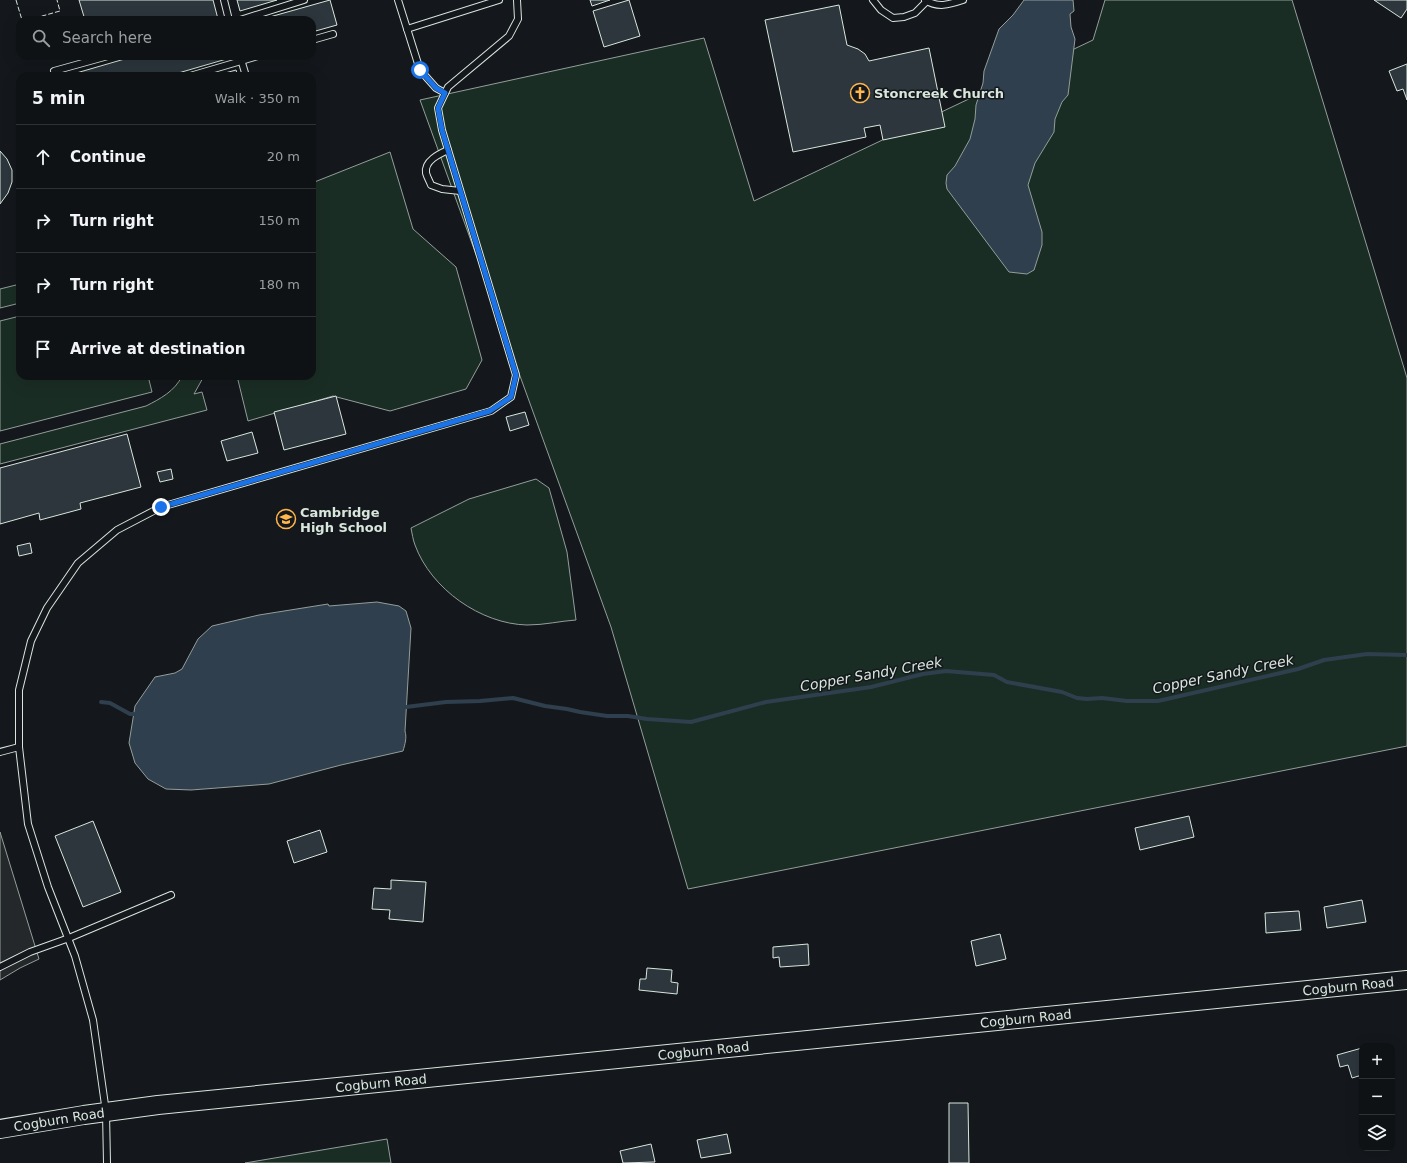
<!DOCTYPE html>
<html lang="en">
<head>
<meta charset="utf-8">
<style>
  :root { --surface:#0f1215; --page:#1d2022; --text:#f1f3f6; --muted:#9b9ea0; --line:#2f3234 }
  body { margin:0; font-family:"DejaVu Sans",sans-serif; background:var(--page); color:var(--text) }
  .controls { position:absolute; right:12px; bottom:12px; display:grid; overflow:hidden; border-radius:8px; box-shadow:0 4px 16px #0002 }
  .controls button { width:36px; height:36px; display:grid; place-items:center; padding:0; border:0; border-bottom:1px solid var(--line); background:var(--surface); color:var(--text); font:20px sans-serif }
  .stop { position:absolute; width:12px; height:12px; margin:-9px; border:3px solid #1a73e8; border-radius:50%; background:#fff }
  .stop.end { background:#1a73e8; border-color:#fff; box-shadow:0 1px 4px #0008 }
  .list { margin:0; padding:0; list-style:none }
  h2 { display:flex; justify-content:space-between; align-items:center; height:52px; margin:0; padding:0 16px; font-size:17px }
  h2 small { font-size:13px; font-weight:400; color:var(--muted) }
  .list li { display:grid; grid-template-columns:26px 1fr auto; gap:12px; align-items:center; box-sizing:border-box; height:64px; padding:0 16px; border-top:1px solid var(--line) }
  .list b { display:block; font-size:15px; white-space:nowrap }
  .list em { font-size:13px; font-style:normal; color:var(--muted) }
  .icon { flex:none; width:22px; height:22px; fill:none; stroke:currentColor; stroke-width:2; stroke-linecap:round; stroke-linejoin:round }
  .map { position:relative; flex:none; width:1407px; height:1163px; overflow:hidden }
  .search { position:absolute; background:var(--surface); box-shadow:0 4px 16px #0002; left:16px; top:16px; width:300px; height:44px; display:flex; align-items:center; gap:10px; box-sizing:border-box; padding:0 14px; border-radius:12px; color:var(--muted); font-size:15px }
  .panel { position:absolute; background:var(--surface); box-shadow:0 4px 16px #0002; left:16px; top:72px; width:300px; height:308px; border-radius:12px }
  .map>svg:first-child { display:block }
  .green { fill:#1a2d24; stroke:#939e99 }
  .parking { fill:#24282b; stroke:#939e99 }
  .water { fill:#2f3f4d; stroke:#939e99 }
  .lines { fill:none; stroke-linecap:round; stroke-linejoin:round }
  .stream { stroke:#2f3f4d; stroke-width:4 }
  .building { fill:#2c363c; stroke:#d8e6dc }
  .lane-casing { stroke:#d8e6dc; stroke-width:8 }
  .secondary-casing { stroke:#d8e6dc; stroke-width:20 }
  .lane { stroke:#14181c; stroke-width:6 }
  .secondary { stroke:#14181c; stroke-width:18 }
  .fence { stroke:#d8e6dc; stroke-width:1; stroke-dasharray:5 2; stroke-linecap:butt }
  .route { stroke:#1a73e8; stroke-width:5 }
  .labels { text-anchor:middle; dominant-baseline:central; stroke-width:3; stroke-linejoin:round; paint-order:stroke }
  .poi-label { font-size:13px; font-weight:bold; fill:#d8e6dc; stroke:#14181c; text-anchor:start }
  .street-label { font-size:13px; fill:#d8e6dc; stroke:#14181c }
  .water-label { font-size:14px; font-style:italic; fill:#d8e6dc; stroke:#14181c }
</style>
</head>
<body>
<div class="map">
<svg width="1407" height="1163" viewBox="0 0 1407 1163">
  <rect width="100%" height="100%" fill="#14181c"/>
  <g class="green">
    <path d="M1105,0H1292L1407,378V746L688,889L611,627L420,100L704,38L754,201L1093,40Z"/>
    <path d="M390,152L413,229L456,267L482,360L466,389L390,411L333,396L248,421L237,376H312V183Z"/>
    <path d="M20,284V303L0,308V289Z"/>
    <path d="M20,316V376H148L152,392L0,431V321Z"/>
    <path d="M182,376H204L194,394L202,392L207,410L0,464V444L146,406C160,399 175,391 182,376Z"/>
    <path d="M536,479L549,488L567,552L576,620C560,621 545,625 527,625C481,624 431,589 415,545C413,540 412,533 411,528L469,499Z"/>
    <path d="M387,1139L391,1163H245Z"/>
  </g>
  <path class="parking" d="M0,832L39,959L20,968L0,980Z"/>
  <g class="water">
    <path d="M1024,0H1073L1074,11L1070,14L1071,27L1075,39L1068,95L1062,102L1055,119L1054,132L1035,163L1028,185L1042,232V245L1034,270L1027,274L1009,272L947,189L946,183L947,175L955,166L970,139L975,119L976,105L983,83L984,71L999,29L1013,15Z"/>
    <path d="M377,602L399,606L406,611L411,628L405,731C407,738 405,744 403,751L341,765L269,784L191,790L166,789L148,779L135,763L129,743L135,706L155,677L175,673L182,669L198,639L212,626L259,615L328,604L329,606Z"/>
  </g>
  <g class="lines">
    <g class="stream">
      <path d="M101,702L110,703L130,714H134"/>
      <path d="M406,707L446,702L480,701L513,698L545,706L567,709L580,712L607,716H628L647,719L691,722L766,702L871,687L923,674L946,671L994,675L1007,682L1062,692L1077,698L1087,699L1102,698L1127,701H1158L1298,669L1324,660L1367,654L1407,655"/>
    </g>
  </g>
  <g class="building">
    <path d="M79,0H213L218,19L214,20H85Z"/>
    <path d="M237,0H277L240,11Z"/>
    <path d="M330,0L337,25L312,32V20H259Z"/>
    <path d="M590,0H610L592,6Z"/>
    <path d="M629,0L640,36L604,47L593,11Z"/>
    <path d="M1374,0H1407V9L1401,18Z"/>
    <path d="M839,5L847,45L858,49L865,54L869,61L929,48L945,127L883,140L880,125L864,128L866,137L793,152L765,20Z"/>
    <path d="M135,56H229L230,58L168,76H66Z"/>
    <path d="M1407,64V100L1403,89L1397,91L1389,71Z"/>
    <path d="M236,70L238,76H214Z"/>
    <path d="M0,151L7,159L12,170V182L8,193L0,204Z"/>
    <path d="M336,396L346,434L284,450L274,412Z"/>
    <path d="M525,412L529,425L510,431L506,417Z"/>
    <path d="M252,432L258,453L227,461L221,441Z"/>
    <path d="M127,434L141,487L80,503L81,509L40,520L39,513L0,524V468Z"/>
    <path d="M171,469L173,479L160,482L157,472Z"/>
    <path d="M30,543L32,553L19,556L17,546Z"/>
    <path d="M1189,816L1194,837L1140,850L1135,828Z"/>
    <path d="M93,821L121,892L83,907L55,836Z"/>
    <path d="M320,830L327,852L294,863L287,841Z"/>
    <path d="M391,880L426,882L423,922L389,919L390,910L372,909L374,888L391,889Z"/>
    <path d="M1362,900L1366,922L1327,928L1324,907Z"/>
    <path d="M1299,911L1301,930L1266,933L1265,913Z"/>
    <path d="M1000,934L1006,959L976,966L971,941Z"/>
    <path d="M808,944L809,965L780,967L779,957L773,958V947Z"/>
    <path d="M647,968L672,970L671,982L678,983L677,994L639,990L640,979H646Z"/>
    <path d="M1362,1048V1075L1352,1078L1348,1065L1340,1067L1337,1055Z"/>
    <path d="M949,1103H968L969,1163H949Z"/>
    <path d="M727,1134L731,1153L701,1158L697,1140Z"/>
    <path d="M651,1144L655,1162L623,1163L620,1151Z"/>
  </g>
  <g class="lines">
    <defs>
      <g id="lane">
        <path d="M224,0L229,20"/>
        <path d="M398,0L420,70L436,88L445,93"/>
        <path d="M873,0L881,10L893,18L904,17L915,13L927,1"/>
        <path d="M925,0C938,8 948,5 963,0"/>
        <path d="M240,20L304,0"/>
        <path d="M407,29L499,0"/>
        <path d="M312,40L333,34"/>
        <path d="M240,56L246,76"/>
        <path d="M56,76L54,71L108,56"/>
        <path d="M190,76L258,56"/>
        <path d="M448,150C439,154 424,161 426,173C427,177 430,182 431,185L442,189L460,191"/>
        <path d="M19,747V690L31,641L47,608L78,563L117,530L161,507L491,411L511,397L516,375L442,130L438,108L448,87L509,36L518,19L517,0"/>
        <path d="M0,752L19,747L28,824L48,887L75,956L93,1020L106,1112L107,1163"/>
        <path d="M0,967L30,952L69,938L171,895"/>
      </g>
      <g id="secondary">
        <path id="s1" d="M0,1129L84,1115L158,1105L1407,980"/>
      </g>
    </defs>
    <use href="#lane" class="lane-casing"/>
    <use href="#secondary" class="secondary-casing"/>
    <use href="#lane" class="lane"/>
    <use href="#secondary" class="secondary"/>
    <g class="fence">
      <path d="M16,0L22,20"/>
      <path d="M28,20L60,11L57,0"/>
    </g>
  </g>
  <g class="lines">
    <path class="route" d="M161,507L490,411L511,397L516,375L442,130L438,108L445,93L436,88L420,70"/>
  </g>
  <defs>
    <symbol id="church-ring" viewBox="-11 -11 22 22"><circle r="9.5" fill="#14181c" stroke="#ffb74d" stroke-width="1.5"/><path d="M-1.2-6h2.4v3.5h3.3v2.4h-3.3V6h-2.4V-.1h-3.3v-2.4h3.3Z" fill="#ffb74d"/></symbol>
    <symbol id="school-ring" viewBox="-11 -11 22 22"><circle r="9.5" fill="#14181c" stroke="#ffb74d" stroke-width="1.5"/><path d="M0-5L7-2L0 1L-7-2ZM-4 1L0 2.5L4 1V4Q0 6-4 4Z" fill="#ffb74d"/></symbol>
  </defs>
  <g fill-rule="evenodd">
    <use href="#church-ring" x="849" y="82" width="22" height="22"/>
    <use href="#school-ring" x="275" y="508" width="22" height="22"/>
  </g>
  <g class="labels">
    <g class="poi-label">
      <text x="874" y="93">Stoncreek Church</text>
      <text x="300" y="512">Cambridge<tspan x="300" dy="15">High School</tspan></text>
    </g>
    <g class="street-label">
      <text stroke="none"><textPath href="#s1" startOffset="1356">Cogburn Road</textPath></text>
      <text stroke="none"><textPath href="#s1" startOffset="1032">Cogburn Road</textPath></text>
      <text stroke="none"><textPath href="#s1" startOffset="708">Cogburn Road</textPath></text>
      <text stroke="none"><textPath href="#s1" startOffset="384">Cogburn Road</textPath></text>
      <text stroke="none"><textPath href="#s1" startOffset="60">Cogburn Road</textPath></text>
    </g>
    <g class="water-label">
      <text transform="translate(871 674) rotate(-10)">Copper Sandy Creek</text>
      <text transform="translate(1223 674) rotate(-12)">Copper Sandy Creek</text>
    </g>
  </g>
</svg>
<div class="controls">
<button>+</button>
<button>−</button>
<button><svg class="icon" aria-label="layers" viewBox="0 0 24 24"><path d="M12 4l9 5-9 5-9-5zM3 14l9 5 9-5"/></svg></button>
</div>
<div class="stop" style="left:420px;top:70px"></div>
<div class="stop end" style="left:161px;top:507px"></div>
<div class="search"><svg class="icon" aria-label="search" viewBox="0 0 24 24"><circle cx="10" cy="10" r="6"/><path d="M15 15l6 6"/></svg>Search here</div>
<section class="panel">
<h2>5 min<small>Walk · 350 m</small></h2>
<ul class="list">
<li><svg class="icon" aria-label="ahead" viewBox="0 0 24 24"><path d="M12 20V5M6 11l6-6 6 6"/></svg><div><b>Continue</b></div><em>20 m</em></li>
<li><svg class="icon" aria-label="right" viewBox="0 0 24 24"><path d="M7 20v-9h11M14 6l5 5-5 5"/></svg><div><b>Turn right</b></div><em>150 m</em></li>
<li><svg class="icon" aria-label="right" viewBox="0 0 24 24"><path d="M7 20v-9h11M14 6l5 5-5 5"/></svg><div><b>Turn right</b></div><em>180 m</em></li>
<li><svg class="icon" aria-label="arrive" viewBox="0 0 24 24"><path d="M6 21V4h12l-3 4 3 4H6"/></svg><div><b>Arrive at destination</b></div></li>
</ul>
</section>
</div>
</body>
</html>
